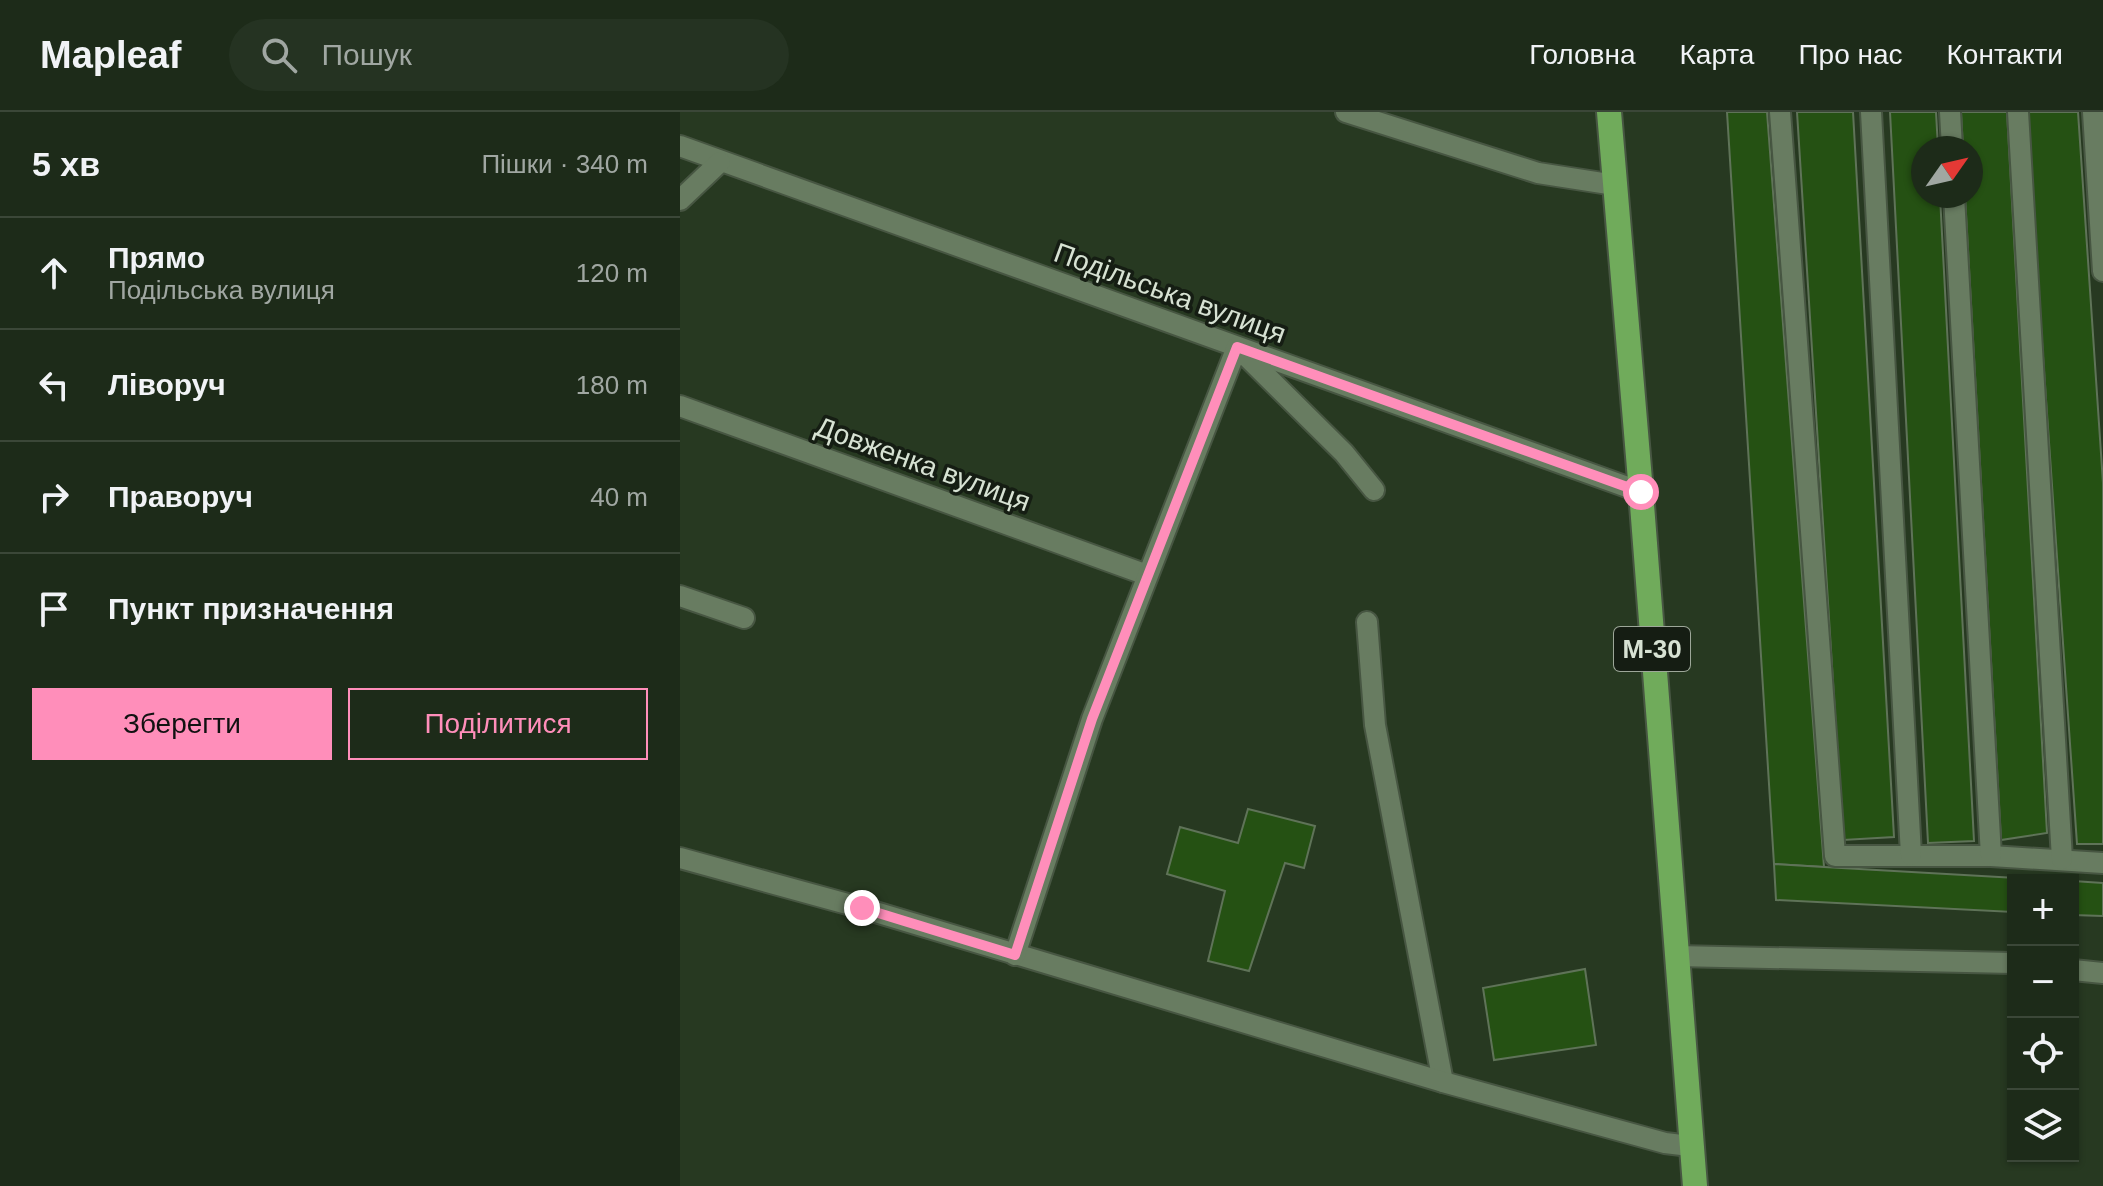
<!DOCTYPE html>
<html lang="uk">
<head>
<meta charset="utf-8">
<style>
  :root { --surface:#1d2b19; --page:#253322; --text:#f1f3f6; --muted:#a0a7a2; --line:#3b4738; --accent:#ff8eba }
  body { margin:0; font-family:Helvetica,sans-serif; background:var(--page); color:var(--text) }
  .controls { position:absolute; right:24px; bottom:24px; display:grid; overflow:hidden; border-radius:0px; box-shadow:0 2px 6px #0004 }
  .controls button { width:72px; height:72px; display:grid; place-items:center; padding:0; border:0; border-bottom:2px solid var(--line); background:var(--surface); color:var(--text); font:40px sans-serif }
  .compass { position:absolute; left:1231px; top:24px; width:72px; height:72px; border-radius:50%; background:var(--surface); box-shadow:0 2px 6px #0004; rotate:56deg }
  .stop { position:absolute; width:24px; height:24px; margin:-18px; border:6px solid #ff8eba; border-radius:50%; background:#fff }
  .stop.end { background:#ff8eba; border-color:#fff; box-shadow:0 2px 8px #0008 }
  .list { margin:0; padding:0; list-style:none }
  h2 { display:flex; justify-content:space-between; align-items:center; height:104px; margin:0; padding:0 32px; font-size:34px }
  h2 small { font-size:26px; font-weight:400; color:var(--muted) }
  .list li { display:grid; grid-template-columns:52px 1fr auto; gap:24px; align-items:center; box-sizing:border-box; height:112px; padding:0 32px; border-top:2px solid var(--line) }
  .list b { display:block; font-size:30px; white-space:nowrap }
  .list p { margin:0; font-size:26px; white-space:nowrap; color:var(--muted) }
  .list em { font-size:26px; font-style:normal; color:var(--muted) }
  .actions { display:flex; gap:16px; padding:24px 32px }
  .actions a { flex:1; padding:18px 0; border:2px solid var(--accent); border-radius:0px; text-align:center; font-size:28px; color:var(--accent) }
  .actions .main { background:var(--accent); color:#111 }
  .icon { flex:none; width:44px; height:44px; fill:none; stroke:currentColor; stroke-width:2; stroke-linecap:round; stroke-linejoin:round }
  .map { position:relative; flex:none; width:1423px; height:1074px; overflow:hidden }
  header { display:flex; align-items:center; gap:48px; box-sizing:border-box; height:112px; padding:0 40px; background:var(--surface); border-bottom:2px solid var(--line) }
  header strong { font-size:38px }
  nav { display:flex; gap:44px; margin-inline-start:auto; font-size:28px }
  .search { width:560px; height:72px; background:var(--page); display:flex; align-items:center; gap:20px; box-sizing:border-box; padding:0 28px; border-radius:44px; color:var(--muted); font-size:30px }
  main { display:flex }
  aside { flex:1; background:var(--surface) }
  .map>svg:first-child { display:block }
  .building { fill:#255113; stroke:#5f7358; stroke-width:2 }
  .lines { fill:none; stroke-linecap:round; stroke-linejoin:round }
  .minor-casing { stroke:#475642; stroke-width:24 }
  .highway-casing { stroke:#475642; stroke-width:28 }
  .minor { stroke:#687c61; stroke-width:20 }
  .highway { stroke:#70ab5b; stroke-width:24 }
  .route { stroke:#ff8eba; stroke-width:10 }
  .labels { text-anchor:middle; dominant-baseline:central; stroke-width:7; stroke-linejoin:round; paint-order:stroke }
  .shield { fill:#151d13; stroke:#9da799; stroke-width:2 }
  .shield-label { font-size:26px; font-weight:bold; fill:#d7e2d3 }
  .street-label { font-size:28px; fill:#d7e2d3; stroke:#151d13 }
</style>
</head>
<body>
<header>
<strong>Mapleaf</strong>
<div class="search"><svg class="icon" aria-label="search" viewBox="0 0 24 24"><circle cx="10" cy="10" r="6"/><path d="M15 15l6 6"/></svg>Пошук</div>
<nav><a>Головна</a><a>Карта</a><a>Про нас</a><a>Контакти</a></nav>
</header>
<main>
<aside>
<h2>5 хв<small>Пішки · 340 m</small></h2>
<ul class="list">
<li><svg class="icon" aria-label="ahead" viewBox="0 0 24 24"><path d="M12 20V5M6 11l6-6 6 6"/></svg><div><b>Прямо</b><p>Подільська вулиця</p></div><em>120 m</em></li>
<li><svg class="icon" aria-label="left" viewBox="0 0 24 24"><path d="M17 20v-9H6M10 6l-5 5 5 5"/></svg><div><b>Ліворуч</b></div><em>180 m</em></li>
<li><svg class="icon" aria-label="right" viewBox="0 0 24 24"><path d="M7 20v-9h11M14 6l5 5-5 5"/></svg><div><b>Праворуч</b></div><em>40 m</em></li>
<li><svg class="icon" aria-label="arrive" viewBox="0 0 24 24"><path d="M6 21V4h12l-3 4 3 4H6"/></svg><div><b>Пункт призначення</b></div></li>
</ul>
<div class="actions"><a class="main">Зберегти</a><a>Поділитися</a></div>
</aside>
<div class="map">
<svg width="1423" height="1074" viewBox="0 0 1423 1074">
  <rect width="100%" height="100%" fill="#273921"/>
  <g class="building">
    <path d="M1047,0H1087L1144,755L1094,752Z"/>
    <path d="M1117,0H1173L1214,725L1163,728Z"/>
    <path d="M1210,0H1256L1258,36H1243V84H1260L1294,729L1248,731Z"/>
    <path d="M1281,0H1327L1367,721L1321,728L1285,84H1291V36H1283Z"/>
    <path d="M1346,0H1398L1423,371V732H1397Z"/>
    <path d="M568,697L635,714L624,756L605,751L569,859L528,849L545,779L487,762L500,715L558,731Z"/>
    <path d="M1094,752L1144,755L1372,768H1333V800L1096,788Z"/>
    <path d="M1393,769L1423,771V804L1393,803Z"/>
    <path d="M905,857L916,933L814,948L803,876Z"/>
  </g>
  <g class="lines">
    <defs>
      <g id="minor">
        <path d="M666,0L858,61L935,73"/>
        <path d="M1100,0L1155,744H1311L1423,751"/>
        <path d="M1191,0L1231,743"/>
        <path d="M1270,0L1272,36"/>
        <path d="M1338,0L1382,747"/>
        <path d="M1413,0L1423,159"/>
        <path d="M0,34L961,380"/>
        <path d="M1274,84L1311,744"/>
        <path d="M0,88L40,50"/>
        <path d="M0,294L467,463"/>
        <path d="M0,484L64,506"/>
        <path d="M687,510L695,613L763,970"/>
        <path d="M0,746L182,796L763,970L985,1031L1010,1034"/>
        <path d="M335,843L412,607L557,235L664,341L694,378"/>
        <path d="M996,844L1333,851"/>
        <path d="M1393,858L1423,861"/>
      </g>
      <path id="highway" d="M929,0L961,380L1015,1074"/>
    </defs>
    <use href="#minor" class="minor-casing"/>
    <use href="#highway" class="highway-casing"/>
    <use href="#minor" class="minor"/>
    <use href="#highway" class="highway"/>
  </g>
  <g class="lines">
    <path class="route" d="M182,796L335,843L412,607L557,235L961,380"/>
  </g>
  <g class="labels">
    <rect class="shield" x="934" y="515" width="76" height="44" rx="6"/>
    <g class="shield-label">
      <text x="972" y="537">М-30</text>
    </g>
    <g class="street-label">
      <text transform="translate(490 181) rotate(20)">Подільська вулиця</text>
      <text transform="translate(243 352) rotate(20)">Довженка вулиця</text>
    </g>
  </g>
</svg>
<div class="controls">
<button>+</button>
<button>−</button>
<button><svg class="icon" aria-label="locate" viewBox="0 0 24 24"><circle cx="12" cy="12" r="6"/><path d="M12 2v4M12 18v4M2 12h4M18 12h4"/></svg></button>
<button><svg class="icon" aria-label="layers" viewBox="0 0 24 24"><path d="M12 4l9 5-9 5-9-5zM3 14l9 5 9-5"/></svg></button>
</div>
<svg class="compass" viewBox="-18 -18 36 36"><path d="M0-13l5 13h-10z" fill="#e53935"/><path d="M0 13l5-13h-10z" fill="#a0a7a2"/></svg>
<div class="stop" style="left:961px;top:380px"></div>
<div class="stop end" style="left:182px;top:796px"></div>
</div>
</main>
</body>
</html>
